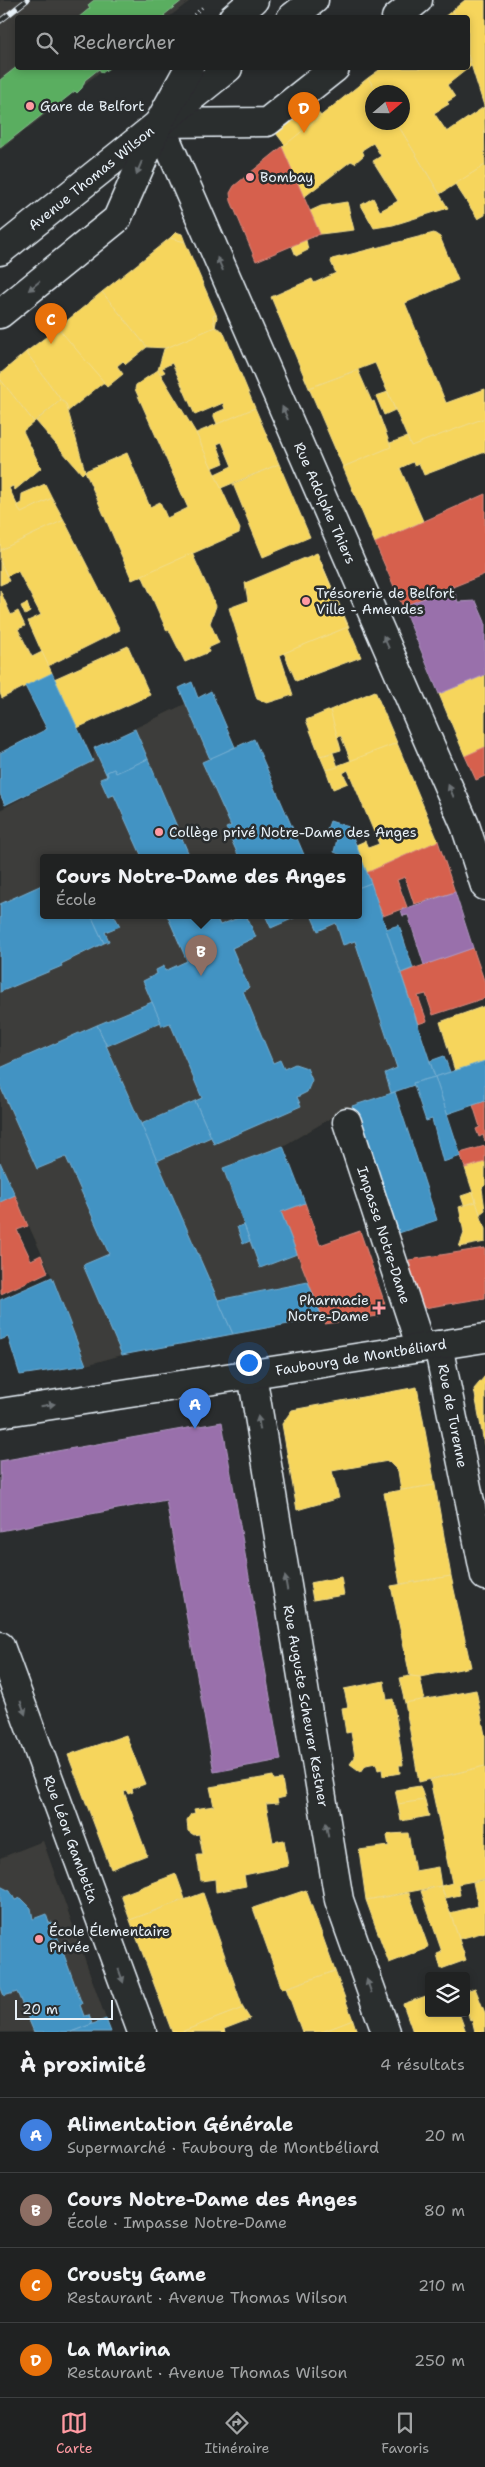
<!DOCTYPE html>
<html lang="fr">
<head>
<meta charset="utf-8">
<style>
  :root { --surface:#202222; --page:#2d2f2f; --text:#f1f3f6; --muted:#a2a4a5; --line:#3d3f40; --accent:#ff9aa2 }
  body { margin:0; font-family:"Shantell Sans",sans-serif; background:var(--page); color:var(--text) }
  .controls { position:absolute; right:15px; bottom:15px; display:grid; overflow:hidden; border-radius:5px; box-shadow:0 2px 8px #0003 }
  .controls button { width:45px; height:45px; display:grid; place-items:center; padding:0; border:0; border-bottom:1px solid var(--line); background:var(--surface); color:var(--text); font:25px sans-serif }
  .compass { position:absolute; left:365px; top:85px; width:45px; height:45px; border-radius:50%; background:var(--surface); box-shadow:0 2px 8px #0003; rotate:70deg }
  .scale { position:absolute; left:15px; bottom:12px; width:98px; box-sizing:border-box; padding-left:5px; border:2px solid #e8f1f8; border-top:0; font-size:14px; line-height:18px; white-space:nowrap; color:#e8f1f8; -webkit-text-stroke:4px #2a2d2e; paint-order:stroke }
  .you { position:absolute; left:248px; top:1362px; width:18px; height:18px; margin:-12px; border:4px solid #fff; border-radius:50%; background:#1a73e8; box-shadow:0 0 0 8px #1a73e833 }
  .badge { display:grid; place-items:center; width:32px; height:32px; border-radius:50%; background:var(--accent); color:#fff; font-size:16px; font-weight:700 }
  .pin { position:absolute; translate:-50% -41px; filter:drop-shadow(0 1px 2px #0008) }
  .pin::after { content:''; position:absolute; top:26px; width:18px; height:15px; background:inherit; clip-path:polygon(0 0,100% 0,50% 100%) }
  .popup { position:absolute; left:40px; top:854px; width:322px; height:65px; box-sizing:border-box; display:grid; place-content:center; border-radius:5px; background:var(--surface); filter:drop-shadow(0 1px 4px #0005); font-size:16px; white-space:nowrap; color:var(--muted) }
  .popup b { font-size:19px; color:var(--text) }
  .popup::after { content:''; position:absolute; left:50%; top:100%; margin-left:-10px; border:10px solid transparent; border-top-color:var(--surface) }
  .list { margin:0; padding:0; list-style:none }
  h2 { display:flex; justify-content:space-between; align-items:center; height:65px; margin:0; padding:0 20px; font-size:21px }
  h2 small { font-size:16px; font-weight:400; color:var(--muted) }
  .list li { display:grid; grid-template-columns:32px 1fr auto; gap:15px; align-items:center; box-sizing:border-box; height:75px; padding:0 20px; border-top:1px solid var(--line) }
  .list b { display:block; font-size:19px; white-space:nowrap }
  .list p { margin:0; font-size:16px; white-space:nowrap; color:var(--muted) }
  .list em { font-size:16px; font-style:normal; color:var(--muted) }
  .icon { flex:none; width:28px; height:28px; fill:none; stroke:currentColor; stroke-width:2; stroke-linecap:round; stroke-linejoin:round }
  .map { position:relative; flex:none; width:485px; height:2032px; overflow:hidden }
  .search { position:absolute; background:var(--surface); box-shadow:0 2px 8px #0003; left:15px; right:15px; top:15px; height:55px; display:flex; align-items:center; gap:12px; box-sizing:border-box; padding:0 18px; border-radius:5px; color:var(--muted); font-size:19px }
  .sheet { height:365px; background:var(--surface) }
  nav { display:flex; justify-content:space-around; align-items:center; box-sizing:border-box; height:70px; border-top:1px solid var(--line); background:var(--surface); font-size:14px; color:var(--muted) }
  nav a { display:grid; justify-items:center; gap:2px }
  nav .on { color:var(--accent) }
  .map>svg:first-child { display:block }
  .built { fill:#3e3e3a }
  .homes { fill:#f6d55c; stroke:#f2dd8b }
  .shops { fill:#d6604d; stroke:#db8c80 }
  .offices { fill:#9970ab; stroke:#b197c2 }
  .schools { fill:#4393c3; stroke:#74afd3 }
  .public { fill:#5aae61; stroke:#85c28e }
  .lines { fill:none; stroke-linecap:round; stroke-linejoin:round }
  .minor-casing { stroke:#e8f1f8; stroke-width:31 }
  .major-casing { stroke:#e8f1f8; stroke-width:31 }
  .path { stroke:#e8f1f8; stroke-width:3; stroke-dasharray:1 4; stroke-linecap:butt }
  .minor { stroke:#2a2d2e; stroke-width:28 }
  .major { stroke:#2a2d2e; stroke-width:28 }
  .rail-casing { stroke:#e8f1f8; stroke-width:5.5 }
  .rail { stroke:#2a2d2e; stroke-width:4; stroke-dasharray:11; stroke-linecap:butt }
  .oneway { fill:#6c7275 }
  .poi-dot { fill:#ff9aa2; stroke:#2a2d2e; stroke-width:2 }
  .labels { text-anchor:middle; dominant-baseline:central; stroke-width:5; stroke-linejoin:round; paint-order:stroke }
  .poi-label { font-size:14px; fill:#e8f1f8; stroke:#2a2d2e; text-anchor:start }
  .street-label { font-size:14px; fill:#e8f1f8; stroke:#2a2d2e }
</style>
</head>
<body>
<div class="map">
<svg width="485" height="2032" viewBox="0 0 485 2032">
  <rect width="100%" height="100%" fill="#2a2d2e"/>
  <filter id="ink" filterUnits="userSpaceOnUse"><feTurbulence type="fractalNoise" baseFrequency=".02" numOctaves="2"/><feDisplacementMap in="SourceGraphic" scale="10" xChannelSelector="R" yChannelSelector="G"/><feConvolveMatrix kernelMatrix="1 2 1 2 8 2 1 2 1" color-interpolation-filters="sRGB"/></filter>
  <g filter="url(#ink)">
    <g class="built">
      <path d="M0,0H191L169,17L18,18V68H105L0,150Z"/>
      <path d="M192,682L198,697L211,691L235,746L254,739L305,857H44V915H358L371,883L435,1077L352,1106L283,1146L223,1168L244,1225L237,1228L243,1244L250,1241L260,1268L297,1254L322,1318L122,1355L86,1365L52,1277L0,1162V810L93,761L94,748L185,704L179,688Z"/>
      <path d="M43,1841L106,2019L71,2032H0V1858Z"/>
    </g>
    <g class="homes">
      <path d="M465,0H485V109L468,55V18H456L453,10Z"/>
      <path d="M453,10L456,18H443Z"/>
      <path d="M468,55L471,66L447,85L455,97L447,102L449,104L434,113L447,132L484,107L485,165L440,194L396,122H402V92H377L368,78L382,68H468Z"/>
      <path d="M368,78L377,92H372V122H396L448,208L393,225L374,228L361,205L373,198L380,211L398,201L373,161L381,156L373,143L362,150L364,155L355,163L351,161L304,197L282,147Z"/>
      <path d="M312,105L321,116L285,145L276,133Z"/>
      <path d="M485,165V215L478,219L455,184Z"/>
      <path d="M347,202L354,230L320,234L310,211L321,206Z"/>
      <path d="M176,232L182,234L185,242L170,238Z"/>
      <path d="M434,233L440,237L458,280L405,303L446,403L485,389V418L411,446L375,363L309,388L271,297L312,279L314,283L336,273L331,262L332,259Z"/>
      <path d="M170,238L185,242L216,314L213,316L215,327L167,348L147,347L102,292Z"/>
      <path d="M306,240L308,250L296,256L292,246Z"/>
      <path d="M102,292L147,347L126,364L123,361L117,366L123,374L107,387L58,328Z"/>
      <path d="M216,314L217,317L215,327L213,316Z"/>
      <path d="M215,327L223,331L255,408L217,424L213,414L225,409L223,403L195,415L172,363L162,368L165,372L161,374L158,370L164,349Z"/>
      <path d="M58,328L104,382L67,412L66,404L61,400L26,352Z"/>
      <path d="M26,352L61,400L34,422L0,379V374Z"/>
      <path d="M158,370L196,433L240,529L239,533L132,580L85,471L127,453L150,507L160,502L167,518L188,508L135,389L136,385Z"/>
      <path d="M358,370L372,402L374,401L391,447L343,467L309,388Z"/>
      <path d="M0,379L34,422L23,431L41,468L15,490L13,486L9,488L21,513L52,498L64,520L0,550Z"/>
      <path d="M388,392L395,410L384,415L376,396Z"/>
      <path d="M61,400L66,404L85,471L82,474L36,421Z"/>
      <path d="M255,408L279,464L221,488L215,474L232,466L222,442L217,444L224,463L212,468L196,433Z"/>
      <path d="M485,418V452L424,475L419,463L414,465L413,462L400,468L423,521L375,543L343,467L391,447L390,443L407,437L411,446Z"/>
      <path d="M279,464L310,537L263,557L233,484Z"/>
      <path d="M45,484L52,498L21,513L17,505L21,504L22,494Z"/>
      <path d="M64,520L120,630L48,666L28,621L41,615L18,571L7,576L0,561V550Z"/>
      <path d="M192,553L216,606L210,623L219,643L208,648L209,652L185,662L169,630L167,631L142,575Z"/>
      <path d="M317,553L349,627H348Z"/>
      <path d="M317,553L348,627L280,655L293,695L267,703L257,699L229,608L248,601L245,583Z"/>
      <path d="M0,561L9,581L0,585Z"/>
      <path d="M0,590L11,615L18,611L25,626L18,629L32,657L42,652L52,673L2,698L0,693Z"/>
      <path d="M27,603L30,612L25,615L21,606Z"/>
      <path d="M348,627L361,657L296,681L284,653Z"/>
      <path d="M128,646L150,695L77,728L54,679Z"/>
      <path d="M485,675V747L465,756L439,694Z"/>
      <path d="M375,691L397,743L351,761L341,736L336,737L330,710Z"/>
      <path d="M330,710L341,750L320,756L306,720Z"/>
      <path d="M397,743L438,841L366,873L356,845L365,841L368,848L379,844L348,770L343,773L348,783L333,789L326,770Z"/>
      <path d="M333,753L338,767L326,770L320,756Z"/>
      <path d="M485,1006V1061L455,1071L440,1022Z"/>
      <path d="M485,1162V1185L482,1188L485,1210L480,1214L465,1168Z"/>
      <path d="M473,1192L476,1202L464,1205L461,1196Z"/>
      <path d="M476,1202L485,1229V1242L459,1247L464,1233L459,1207Z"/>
      <path d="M485,1376V1449L474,1389Z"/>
      <path d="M417,1387L435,1485L401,1490L398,1471L388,1461L332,1471L339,1498L297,1510L282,1424L292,1410Z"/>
      <path d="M435,1485L451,1576L400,1584L384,1493Z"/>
      <path d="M451,1576L471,1667L420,1677L410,1676L391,1586Z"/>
      <path d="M341,1577L344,1595L313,1600L310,1583Z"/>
      <path d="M410,1676L420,1677L424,1697L422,1700L405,1703L399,1678Z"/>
      <path d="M384,1681L387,1700L393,1699L403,1765H399L400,1773L383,1776L382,1769L378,1770L376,1763L366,1765L361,1772L350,1764L355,1757L351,1732L346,1733L342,1708L348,1707L344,1689Z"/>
      <path d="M476,1690L485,1735V1766L419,1782L405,1703Z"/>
      <path d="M126,1735L145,1784L132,1789L133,1792L128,1794L127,1791L124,1792L147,1855L111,1869L68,1755Z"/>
      <path d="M485,1766V1879L458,1884L460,1895L446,1898L441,1886L452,1883L430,1780Z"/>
      <path d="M273,1776L274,1780L282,1779L285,1797L277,1799L278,1803L266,1804L273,1842L284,1840L288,1866L244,1875L246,1886L216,1892L215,1879L201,1881L197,1855H203L199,1834L194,1835L188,1831L187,1820L191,1814L195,1813L194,1809L214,1806L210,1787Z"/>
      <path d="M420,1786L425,1800L398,1804L395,1790Z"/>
      <path d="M425,1800L429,1816L401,1821L398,1804Z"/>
      <path d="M408,1833L415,1871L438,1867L441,1886L366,1900L359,1850L389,1846L387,1836L389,1834Z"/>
      <path d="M176,1874L185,1899L130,1920L121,1895Z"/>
      <path d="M485,1880V1932L459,1939L450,1913L478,1906L473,1882Z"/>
      <path d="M441,1886L466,1960L441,1969L437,1954L442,1952L421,1891Z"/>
      <path d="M306,1890L335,1971L282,1989L253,1908Z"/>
      <path d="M203,1893L243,2008L181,2032H172L130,1920Z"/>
      <path d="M409,1893L428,1946L426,1949L389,1963L366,1900Z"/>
      <path d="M335,1971L353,2020L322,2032H302L286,1988Z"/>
      <path d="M475,1988L485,2013V2032H475L472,2019L470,2020L466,2008V1991Z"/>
      <path d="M429,1995V2013H459L466,2032H413L403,2004Z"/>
      <path d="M243,2008L250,2019L224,2029L225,2032H181Z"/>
      <path d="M353,2020L357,2032H322Z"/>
    </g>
    <g class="shops">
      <path d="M282,147L320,234L256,261L231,201L230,193L234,186Z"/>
      <path d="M485,494V574L403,607L375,543Z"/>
      <path d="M485,747V776L476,780L465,756Z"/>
      <path d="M438,841L455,892L414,904L405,877L397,880L407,907L383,916L366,873Z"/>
      <path d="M473,948L485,983V998L433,1015L426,994L418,996L427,1021L418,1024L401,973Z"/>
      <path d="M485,1101V1141L483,1135L479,1137L476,1129L480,1127L473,1105Z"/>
      <path d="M485,1146V1162L465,1168L460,1153Z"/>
      <path d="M15,1195L28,1226L17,1230L31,1260L41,1255L48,1272L1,1294L0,1202Z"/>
      <path d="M305,1203L320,1245L360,1231L385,1304L378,1316L325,1324L281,1212Z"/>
      <path d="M485,1248V1298L418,1309L409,1260Z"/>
    </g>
    <g class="offices">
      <path d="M452,586L458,602L476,601L485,622V675L439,694L403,607Z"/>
      <path d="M455,892L473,948L424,965L408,915L403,916L401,910Z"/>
      <path d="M222,1422L281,1760L214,1772L166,1500L0,1531V1461Z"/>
    </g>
    <g class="schools">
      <path d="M52,673L93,761L5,805L0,794V753L47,729L25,686Z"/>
      <path d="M192,682L198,698L211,691L235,747L210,759L179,688Z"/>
      <path d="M135,729L148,759L116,773L114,769L107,772V776L94,748Z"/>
      <path d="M254,739L299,843L305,857H239L226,828L231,826L202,762Z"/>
      <path d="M148,759L190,857H142L114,795L108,797L100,779L108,776L107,772L114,769L116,773Z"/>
      <path d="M330,821L349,827L371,883L358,888V857H346L334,852L337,839L325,835Z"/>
      <path d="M371,883L435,1077L413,1083L414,1085L391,1093L385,1073L397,1068L355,941L343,945L336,923L318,931L311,915H358V888Z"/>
      <path d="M44,884V915H91L104,943L61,964L62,966L0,992V904Z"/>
      <path d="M91,915H114L120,926L105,932L109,941L104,943Z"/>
      <path d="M167,915H215L220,925L246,915L256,937L232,948L249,988L243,991L273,1063L280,1060L284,1069L295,1064L307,1068L312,1080L307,1092L297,1097L301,1106L214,1144L195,1101L202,1098L170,1023L162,1026L143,981L157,974L156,970L164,966L165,971L187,961Z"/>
      <path d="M265,915H301L271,928Z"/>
      <path d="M399,925L413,968L401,973L386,929Z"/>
      <path d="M152,1002L161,1022L107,1046L97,1025Z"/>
      <path d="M97,1025L141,1124L233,1334L122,1355L83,1265L109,1254L66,1157L37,1169L0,1086V1068Z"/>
      <path d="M444,1056L450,1072L435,1077L430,1061Z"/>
      <path d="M485,1061V1101L447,1114L435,1077Z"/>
      <path d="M435,1077L461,1156L443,1162L432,1119L426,1121L413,1083Z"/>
      <path d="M395,1092L437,1220L393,1235L352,1106Z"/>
      <path d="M195,1101L211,1137L157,1161L141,1124Z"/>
      <path d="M283,1146L305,1203L281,1212L297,1254L260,1268L223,1168Z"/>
      <path d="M0,1162L15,1195L0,1202Z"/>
      <path d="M244,1225L250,1241L243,1244L237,1227Z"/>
      <path d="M52,1277L86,1365L20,1375L8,1337L0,1340V1300Z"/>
      <path d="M308,1282L322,1318L233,1334L218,1300Z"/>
      <path d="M0,1886L10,1891L15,1900L21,1898L31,1908L33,1919L46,1914L49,1923L52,1922L82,2004L80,2005L84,2016L89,2015L92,2024L71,2032H34L17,1992L4,1996L0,1986Z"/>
      <path d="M106,2019L111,2032H71L90,2025Z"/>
    </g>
    <g class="public">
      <path d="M94,0H183L164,15L166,18H78L90,8L88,5Z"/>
      <path d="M18,66V68H109L102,73L99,69L85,80L82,88L77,93L75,91L61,102L62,105L56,109L54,108L47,111L0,148V80Z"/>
    </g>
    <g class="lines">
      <defs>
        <g id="minor">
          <path d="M233,18L254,0"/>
          <path d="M291,18L314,0"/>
          <path d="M396,18L418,0"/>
          <path d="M159,123L465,825L485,886"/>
          <path d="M159,123L267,122L335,68"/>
          <path d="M0,251L228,68"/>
          <path d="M0,314L117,219L159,123L189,68"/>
          <path d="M347,1122L421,1348"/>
          <path d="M438,1345L485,1576"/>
          <path d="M252,1374L339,1900L386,2032"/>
          <path d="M0,1646L142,2032"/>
        </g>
        <path id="major" d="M0,1413L485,1338"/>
      </defs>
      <use href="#minor" class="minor-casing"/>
      <use href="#major" class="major-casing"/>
      <path class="path" d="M190,18L205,5"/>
      <use href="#minor" class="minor"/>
      <use href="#major" class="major"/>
      <defs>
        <path id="rail" d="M0,21L27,0"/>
      </defs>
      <use href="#rail" class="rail-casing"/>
      <use href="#rail" class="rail"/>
    </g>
    <defs><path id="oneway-solid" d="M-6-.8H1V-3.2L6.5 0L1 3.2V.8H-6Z" transform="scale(1.25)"/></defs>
    <g class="oneway">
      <use href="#oneway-solid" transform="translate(139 168) rotate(113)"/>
      <use href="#oneway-solid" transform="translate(220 264) rotate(-114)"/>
      <use href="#oneway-solid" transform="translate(34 286) rotate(141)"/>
      <use href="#oneway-solid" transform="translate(285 413) rotate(-114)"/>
      <use href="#oneway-solid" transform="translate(386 642) rotate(-114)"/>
      <use href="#oneway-solid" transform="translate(451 791) rotate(-113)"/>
      <use href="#oneway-solid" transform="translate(48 1405) rotate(-9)"/>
      <use href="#oneway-solid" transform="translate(259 1423) rotate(-100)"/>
      <use href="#oneway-solid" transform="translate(286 1583) rotate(-100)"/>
      <use href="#oneway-solid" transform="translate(23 1708) rotate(70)"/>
      <use href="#oneway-solid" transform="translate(327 1830) rotate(-100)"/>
      <use href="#oneway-solid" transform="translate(121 1976) rotate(70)"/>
      <use href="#oneway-solid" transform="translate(369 1986) rotate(-110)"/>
    </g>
  </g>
  <g class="poi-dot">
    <circle cx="30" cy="106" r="5"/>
    <circle cx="250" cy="177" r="5"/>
    <circle cx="306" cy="601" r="5"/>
    <circle cx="159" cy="832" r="5"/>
    <path d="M376.5 1300.5h5v5h5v5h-5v5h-5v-5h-5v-5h5z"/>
    <circle cx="39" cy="1939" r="5"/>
  </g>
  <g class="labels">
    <g class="poi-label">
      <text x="40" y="106">Gare de Belfort</text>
      <text x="260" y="177">Bombay</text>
      <text x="316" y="593">Trésorerie de Belfort<tspan x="316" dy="16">Ville - Amendes</tspan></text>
      <text x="169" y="832">Collège privé Notre-Dame des Anges</text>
      <text x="369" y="1300" text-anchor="end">Pharmacie<tspan x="369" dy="16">Notre-Dame</tspan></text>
      <text x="49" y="1931">École Élementaire<tspan x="49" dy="16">Privée</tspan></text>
    </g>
    <g class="street-label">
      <text transform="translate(91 178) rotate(-39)">Avenue Thomas Wilson</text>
      <text transform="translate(325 503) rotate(66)">Rue Adolphe Thiers</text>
      <text transform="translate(384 1235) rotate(72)">Impasse Notre-Dame</text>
      <text transform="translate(361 1357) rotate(-9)">Faubourg de Montbéliard</text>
      <text transform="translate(453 1416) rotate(79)">Rue de Turenne</text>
      <text transform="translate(306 1706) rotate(80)">Rue Auguste Scheurer Kestner</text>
      <text transform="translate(71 1839) rotate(70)">Rue Léon Gambetta</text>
    </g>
  </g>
</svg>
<div class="controls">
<button><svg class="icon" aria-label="layers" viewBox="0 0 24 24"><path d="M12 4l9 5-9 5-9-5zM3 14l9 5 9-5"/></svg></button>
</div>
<svg class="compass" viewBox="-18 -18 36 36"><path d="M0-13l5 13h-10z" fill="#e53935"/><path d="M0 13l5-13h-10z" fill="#a2a4a5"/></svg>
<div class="scale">20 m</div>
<div class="you"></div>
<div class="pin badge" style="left:195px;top:1429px;background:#3f7fe0">A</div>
<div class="pin badge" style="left:201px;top:976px;background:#8d6e63">B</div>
<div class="popup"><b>Cours Notre-Dame des Anges</b>École</div>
<div class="pin badge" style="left:51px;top:344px;background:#e8710a">C</div>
<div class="pin badge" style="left:304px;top:133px;background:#e8710a">D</div>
<div class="search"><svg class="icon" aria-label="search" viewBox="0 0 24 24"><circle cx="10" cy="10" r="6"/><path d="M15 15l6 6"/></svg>Rechercher</div>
</div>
<section class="sheet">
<h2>À proximité<small>4 résultats</small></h2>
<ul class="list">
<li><span class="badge" style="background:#3f7fe0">A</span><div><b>Alimentation Générale</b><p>Supermarché · Faubourg de Montbéliard</p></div><em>20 m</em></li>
<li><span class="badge" style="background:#8d6e63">B</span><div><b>Cours Notre-Dame des Anges</b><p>École · Impasse Notre-Dame</p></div><em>80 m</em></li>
<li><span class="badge" style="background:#e8710a">C</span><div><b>Crousty Game</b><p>Restaurant · Avenue Thomas Wilson</p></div><em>210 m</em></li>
<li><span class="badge" style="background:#e8710a">D</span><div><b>La Marina</b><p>Restaurant · Avenue Thomas Wilson</p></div><em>250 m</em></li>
</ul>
</section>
<nav>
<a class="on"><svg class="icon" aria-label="map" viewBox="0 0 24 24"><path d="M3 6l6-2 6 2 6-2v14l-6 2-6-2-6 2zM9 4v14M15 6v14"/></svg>Carte</a>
<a><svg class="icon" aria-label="directions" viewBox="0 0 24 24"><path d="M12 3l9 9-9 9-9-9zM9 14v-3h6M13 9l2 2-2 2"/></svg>Itinéraire</a>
<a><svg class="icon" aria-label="saved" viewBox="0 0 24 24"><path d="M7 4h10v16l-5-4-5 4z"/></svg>Favoris</a>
</nav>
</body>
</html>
